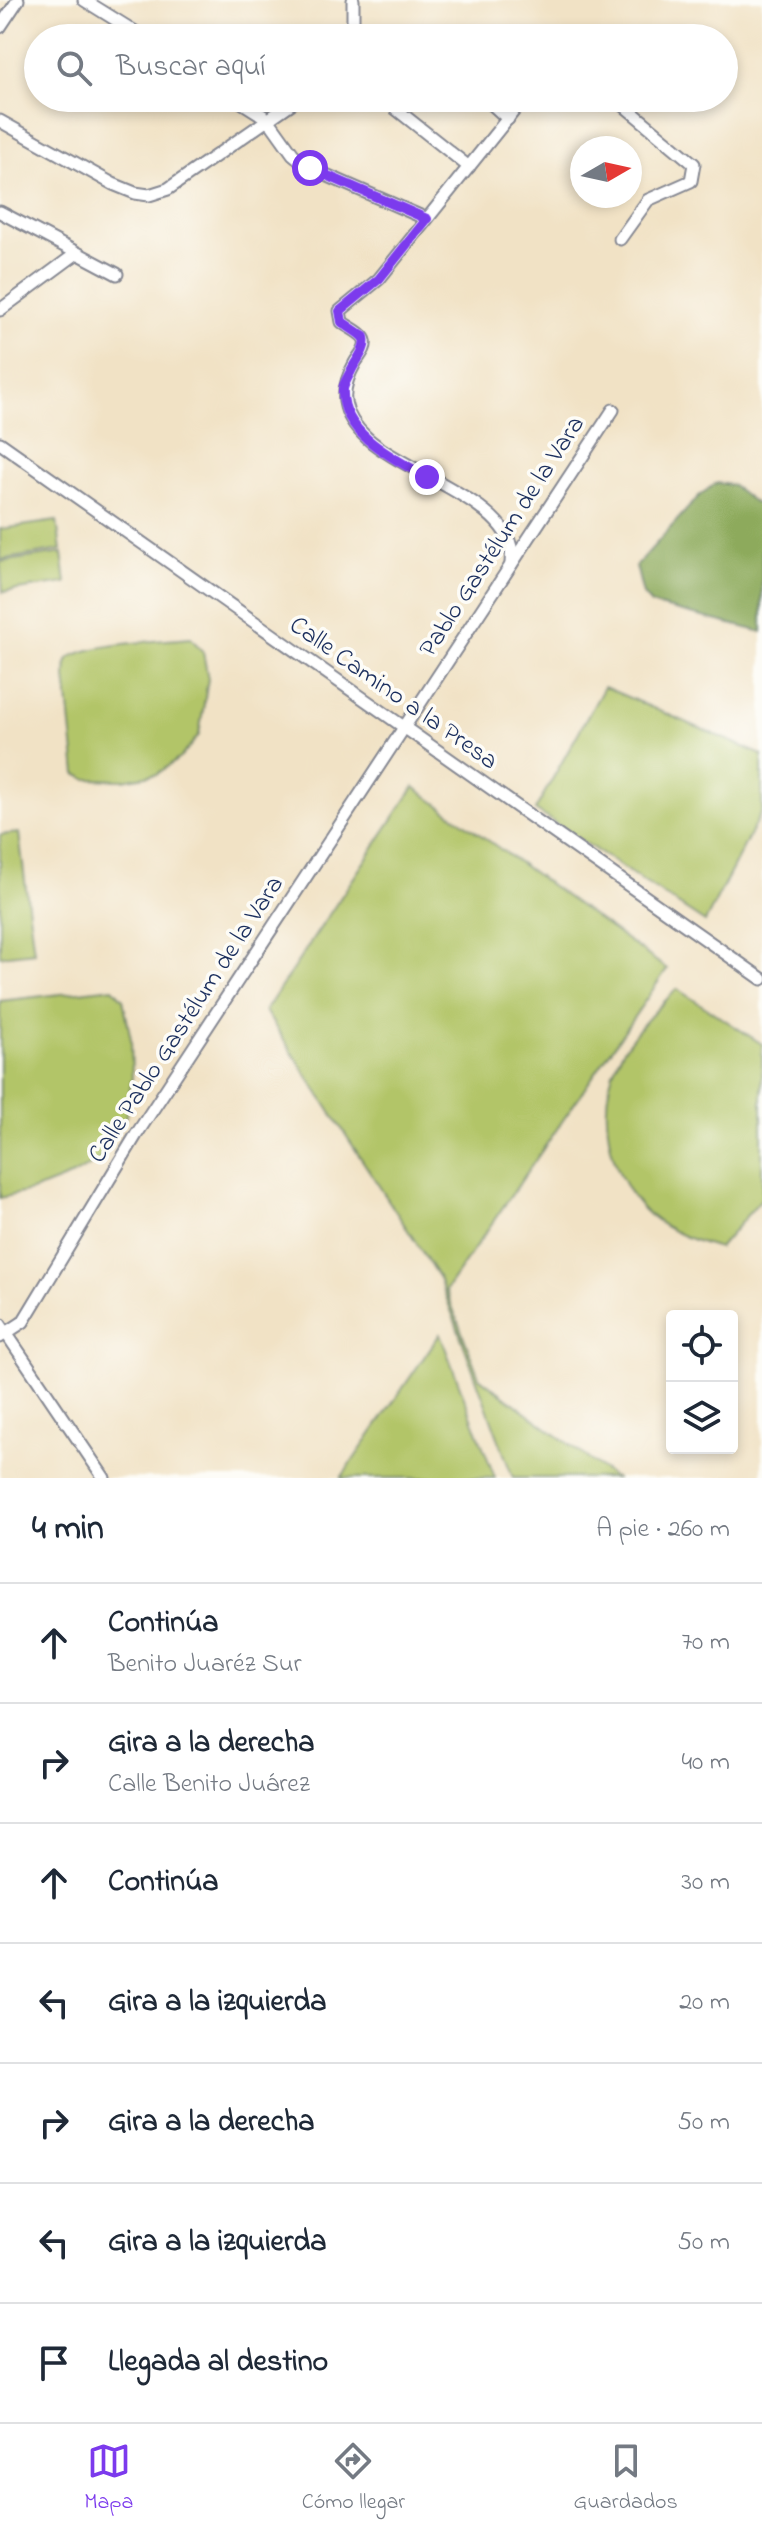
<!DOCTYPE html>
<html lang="es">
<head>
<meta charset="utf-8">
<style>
  :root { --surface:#fff; --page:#f2f2f3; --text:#1f2937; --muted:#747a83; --line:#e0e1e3; --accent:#7c3aed }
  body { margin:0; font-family:"Indie Flower",sans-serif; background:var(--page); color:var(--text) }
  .controls { position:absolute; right:24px; bottom:24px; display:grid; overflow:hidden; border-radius:8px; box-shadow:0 4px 12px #0003 }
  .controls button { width:72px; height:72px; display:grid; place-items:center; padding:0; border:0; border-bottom:2px solid var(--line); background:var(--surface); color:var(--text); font:40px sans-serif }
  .compass { position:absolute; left:570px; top:136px; width:72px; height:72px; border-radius:50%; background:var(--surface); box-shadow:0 4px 12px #0003; rotate:81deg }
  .stop { position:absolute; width:24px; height:24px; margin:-18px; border:6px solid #7c3aed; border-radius:50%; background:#fff }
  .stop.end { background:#7c3aed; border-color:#fff; box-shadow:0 2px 8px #0008 }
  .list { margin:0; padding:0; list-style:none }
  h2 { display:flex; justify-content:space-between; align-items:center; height:104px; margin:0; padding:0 32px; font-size:34px }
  h2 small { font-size:26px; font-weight:400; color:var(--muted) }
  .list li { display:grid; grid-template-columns:52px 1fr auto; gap:24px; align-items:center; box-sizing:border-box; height:120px; padding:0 32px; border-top:2px solid var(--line) }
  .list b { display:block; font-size:30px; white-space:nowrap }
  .list p { margin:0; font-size:26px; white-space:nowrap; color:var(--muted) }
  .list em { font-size:26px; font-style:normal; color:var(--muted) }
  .icon { flex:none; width:44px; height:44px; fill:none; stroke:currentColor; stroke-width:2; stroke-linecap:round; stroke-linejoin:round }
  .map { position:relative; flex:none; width:762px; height:1478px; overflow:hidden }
  .search { position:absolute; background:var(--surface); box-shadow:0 4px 12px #0003; left:24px; right:24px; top:24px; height:88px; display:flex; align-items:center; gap:20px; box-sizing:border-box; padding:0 28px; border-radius:44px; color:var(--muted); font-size:30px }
  .sheet { height:944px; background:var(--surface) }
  nav { display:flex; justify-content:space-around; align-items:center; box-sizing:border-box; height:112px; border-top:2px solid var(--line); background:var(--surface); font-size:22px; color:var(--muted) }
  nav a { display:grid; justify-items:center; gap:4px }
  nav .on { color:var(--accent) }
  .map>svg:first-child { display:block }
  .green { fill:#b2c568; stroke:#667a63; stroke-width:2 }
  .forest { fill:#8daa5c; stroke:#546c5d; stroke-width:2 }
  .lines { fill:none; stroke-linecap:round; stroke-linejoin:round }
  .minor-casing { stroke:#868892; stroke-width:15 }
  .minor { stroke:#fff; stroke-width:11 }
  .route { stroke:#7c3aed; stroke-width:10 }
  .labels { text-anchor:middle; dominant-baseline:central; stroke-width:7; stroke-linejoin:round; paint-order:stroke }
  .street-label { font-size:26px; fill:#1b2f5e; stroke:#fdfcf7 }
</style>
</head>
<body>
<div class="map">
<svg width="762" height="1478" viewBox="0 0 762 1478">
  <rect width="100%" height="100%" fill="#fdfcf7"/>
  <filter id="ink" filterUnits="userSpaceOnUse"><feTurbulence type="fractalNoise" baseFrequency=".0125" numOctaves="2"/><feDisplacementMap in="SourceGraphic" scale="16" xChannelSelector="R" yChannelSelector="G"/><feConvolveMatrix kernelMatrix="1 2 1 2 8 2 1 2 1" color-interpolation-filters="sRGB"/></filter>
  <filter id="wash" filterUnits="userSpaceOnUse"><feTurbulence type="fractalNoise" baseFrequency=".006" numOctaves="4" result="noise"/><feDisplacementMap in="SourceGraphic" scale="32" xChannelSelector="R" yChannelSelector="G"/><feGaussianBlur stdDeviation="1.8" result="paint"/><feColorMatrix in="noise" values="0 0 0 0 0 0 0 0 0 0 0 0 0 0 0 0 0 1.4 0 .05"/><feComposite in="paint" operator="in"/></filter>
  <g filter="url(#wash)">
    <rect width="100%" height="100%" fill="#f1e2c5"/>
    <g class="green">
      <path d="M57,521L61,550L0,560V529Z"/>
      <path d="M62,553L66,583L3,592L0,562Z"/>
      <path d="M191,638L203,652L208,679L199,735L181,757L157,774L123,780L86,779L76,774L66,677L67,660C85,643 164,641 191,638Z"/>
      <path d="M604,687L762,755V811L705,922L535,810Z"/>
      <path d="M414,787L667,969L446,1290L479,1377L614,1478H513L439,1278L265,1011Z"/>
      <path d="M19,833L34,952L0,956V835Z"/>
      <path d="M113,988L123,999L131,1039L132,1078L126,1116L100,1159L73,1175L35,1190L0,1198V1001Z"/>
      <path d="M677,989L762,1044V1198L719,1248C693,1241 662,1229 643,1209C608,1172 596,1106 618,1060C630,1035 658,1008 677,989Z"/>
      <path d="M440,1334L495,1478H341Z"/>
    </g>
    <path class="forest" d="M716,483L732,485L756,504L762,502V632L651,604L643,595L636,566L699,496Z"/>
  </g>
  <g filter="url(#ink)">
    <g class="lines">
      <defs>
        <g id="minor">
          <path d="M84,0L145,38"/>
          <path d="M0,27L18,0"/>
          <path d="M353,38V0"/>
          <path d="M437,38L442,34L448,38"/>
          <path d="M235,98L268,119L293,154L310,168L427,219"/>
          <path d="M388,98L396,109L469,167"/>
          <path d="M485,98L508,119"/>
          <path d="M615,98L694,164L691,181L648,200L620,239"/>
          <path d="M0,121L113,184L135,193L149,195L168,189L299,98"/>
          <path d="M0,212L117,274"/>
          <path d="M0,310L77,253"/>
          <path d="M0,443L762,979"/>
          <path d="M511,565C511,560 512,553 511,547C501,500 403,471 367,438C342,415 338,393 355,363C358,357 367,349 365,341C364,334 348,327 342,322L340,311L379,279L524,98"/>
          <path d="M0,1324L104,1478"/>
          <path d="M0,1337L23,1322L136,1135L613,410"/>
        </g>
      </defs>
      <use href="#minor" class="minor-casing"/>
      <use href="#minor" class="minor"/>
    </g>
  </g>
  <g class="lines" filter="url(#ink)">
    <path class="route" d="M310,168L427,219L379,279L340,311L342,322L364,337C367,350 356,360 351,371C348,377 344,383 343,389C340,433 394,459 427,477"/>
  </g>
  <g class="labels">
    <g class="street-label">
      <text transform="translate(503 537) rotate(-57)">Pablo Gastélum de la Vara</text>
      <text transform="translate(393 694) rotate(35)">Calle Camino a la Presa</text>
      <text transform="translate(187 1020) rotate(-57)">Calle Pablo Gastélum de la Vara</text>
    </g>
  </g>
</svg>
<div class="controls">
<button><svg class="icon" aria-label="locate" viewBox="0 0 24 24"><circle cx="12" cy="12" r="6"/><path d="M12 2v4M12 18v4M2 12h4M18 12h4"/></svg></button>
<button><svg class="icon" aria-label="layers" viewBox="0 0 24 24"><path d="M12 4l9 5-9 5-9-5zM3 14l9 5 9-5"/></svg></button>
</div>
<svg class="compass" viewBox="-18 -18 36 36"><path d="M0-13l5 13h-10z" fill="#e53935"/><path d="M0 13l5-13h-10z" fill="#747a83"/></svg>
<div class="stop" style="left:310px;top:168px"></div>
<div class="stop end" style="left:427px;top:477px"></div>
<div class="search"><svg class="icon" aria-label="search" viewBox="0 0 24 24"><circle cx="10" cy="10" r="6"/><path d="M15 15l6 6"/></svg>Buscar aquí</div>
</div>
<section class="sheet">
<h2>4 min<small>A pie · 260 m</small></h2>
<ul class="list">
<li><svg class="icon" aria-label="ahead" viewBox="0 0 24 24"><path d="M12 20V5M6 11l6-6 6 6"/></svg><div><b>Continúa</b><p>Benito Juaréz Sur</p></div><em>70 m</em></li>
<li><svg class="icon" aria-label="right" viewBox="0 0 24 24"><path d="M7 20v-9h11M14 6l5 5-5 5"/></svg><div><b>Gira a la derecha</b><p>Calle Benito Juárez</p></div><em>40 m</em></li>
<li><svg class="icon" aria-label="ahead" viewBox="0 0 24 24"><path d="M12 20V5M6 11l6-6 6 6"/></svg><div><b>Continúa</b></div><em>30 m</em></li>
<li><svg class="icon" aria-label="left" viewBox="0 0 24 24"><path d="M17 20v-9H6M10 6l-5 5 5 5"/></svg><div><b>Gira a la izquierda</b></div><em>20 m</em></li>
<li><svg class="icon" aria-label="right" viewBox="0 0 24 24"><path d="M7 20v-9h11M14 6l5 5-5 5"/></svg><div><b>Gira a la derecha</b></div><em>50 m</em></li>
<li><svg class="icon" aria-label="left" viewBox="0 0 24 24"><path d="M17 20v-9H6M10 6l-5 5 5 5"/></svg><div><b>Gira a la izquierda</b></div><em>50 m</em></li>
<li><svg class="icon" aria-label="arrive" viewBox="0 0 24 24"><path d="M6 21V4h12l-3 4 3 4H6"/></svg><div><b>Llegada al destino</b></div></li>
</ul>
</section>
<nav>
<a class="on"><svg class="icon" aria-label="map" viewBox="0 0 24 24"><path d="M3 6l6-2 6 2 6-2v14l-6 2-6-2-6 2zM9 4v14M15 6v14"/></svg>Mapa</a>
<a><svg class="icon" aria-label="directions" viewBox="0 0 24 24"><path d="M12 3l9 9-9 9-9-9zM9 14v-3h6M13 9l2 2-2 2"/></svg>Cómo llegar</a>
<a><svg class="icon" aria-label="saved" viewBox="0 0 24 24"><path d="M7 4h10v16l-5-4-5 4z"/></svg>Guardados</a>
</nav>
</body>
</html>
